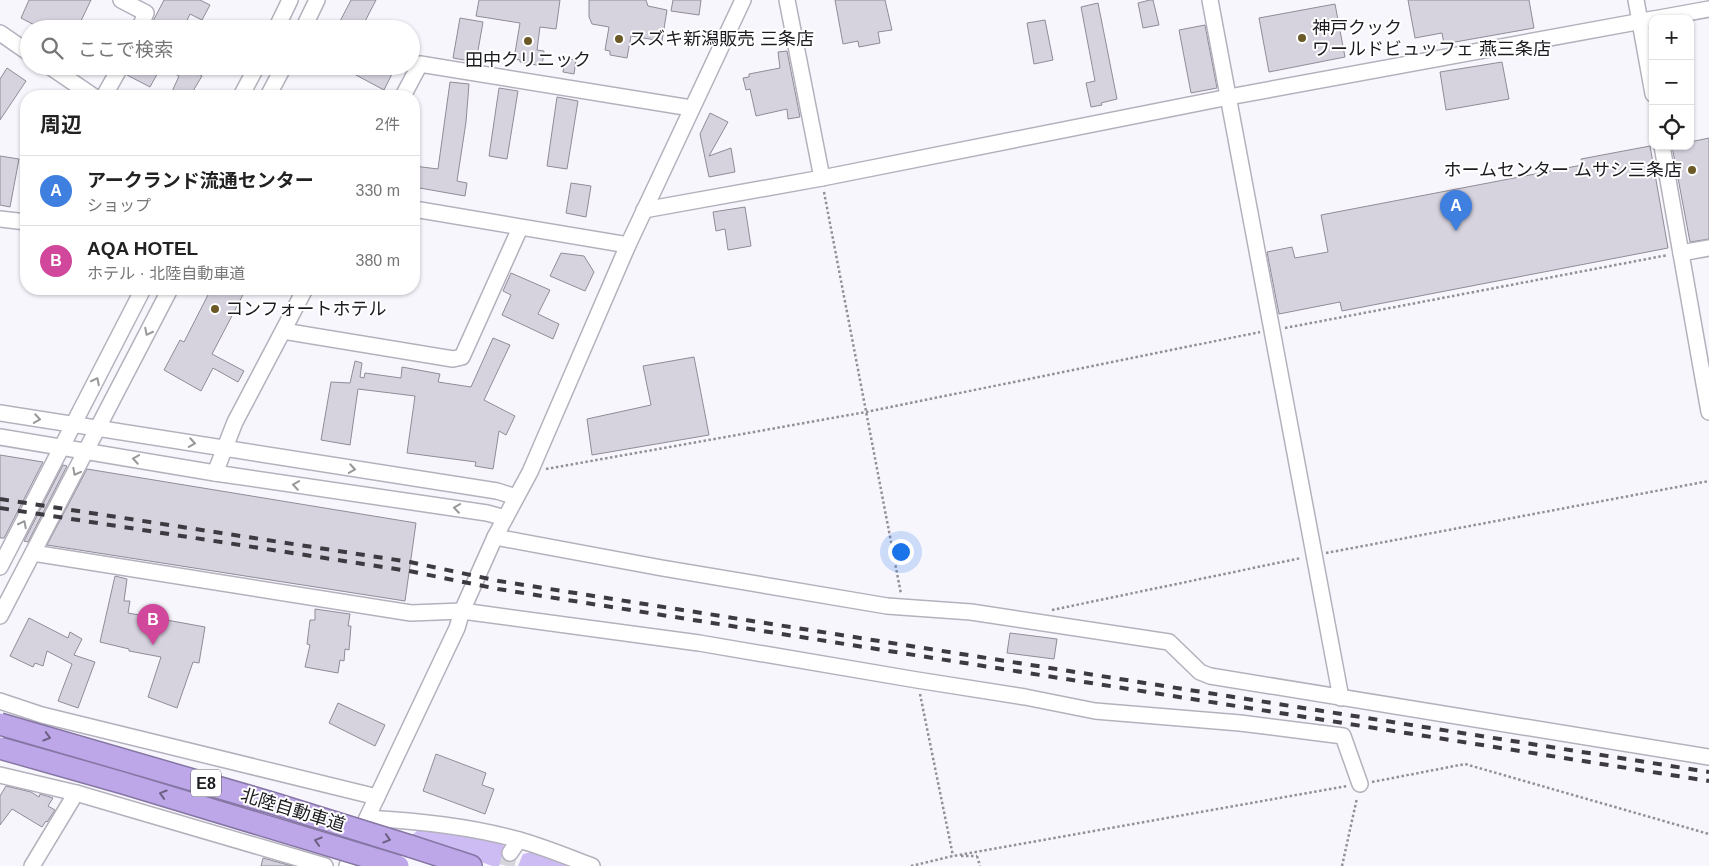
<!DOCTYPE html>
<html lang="ja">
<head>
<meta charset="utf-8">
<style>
  :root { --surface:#fff; --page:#f6f6f6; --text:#222; --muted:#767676; --line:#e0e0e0; --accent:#ea580c }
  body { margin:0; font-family:Arial,"Noto Sans JP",sans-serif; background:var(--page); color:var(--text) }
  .controls { position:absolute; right:15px; top:15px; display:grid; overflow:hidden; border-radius:10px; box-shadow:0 1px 4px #0004 }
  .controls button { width:45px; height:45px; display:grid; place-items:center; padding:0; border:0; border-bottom:1px solid var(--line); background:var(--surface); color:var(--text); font:25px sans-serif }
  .you { position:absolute; left:900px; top:551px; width:18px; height:18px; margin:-12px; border:4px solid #fff; border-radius:50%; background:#1a73e8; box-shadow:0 0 0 8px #1a73e833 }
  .badge { display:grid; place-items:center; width:32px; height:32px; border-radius:50%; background:var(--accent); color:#fff; font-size:16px; font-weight:700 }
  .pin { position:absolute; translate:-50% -41px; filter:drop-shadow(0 1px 2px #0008) }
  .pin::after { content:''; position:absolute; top:26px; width:18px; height:15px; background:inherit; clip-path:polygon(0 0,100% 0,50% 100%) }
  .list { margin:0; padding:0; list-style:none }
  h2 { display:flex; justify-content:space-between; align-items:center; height:65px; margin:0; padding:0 20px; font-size:21px }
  h2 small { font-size:16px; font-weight:400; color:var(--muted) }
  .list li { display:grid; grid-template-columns:32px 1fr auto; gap:15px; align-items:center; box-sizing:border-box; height:70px; padding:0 20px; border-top:1px solid var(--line) }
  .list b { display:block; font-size:19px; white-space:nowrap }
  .list p { margin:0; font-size:16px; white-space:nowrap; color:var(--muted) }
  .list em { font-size:16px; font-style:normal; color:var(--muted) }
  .icon { flex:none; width:28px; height:28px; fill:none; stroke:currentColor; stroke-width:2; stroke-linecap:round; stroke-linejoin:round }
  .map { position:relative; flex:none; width:1709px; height:866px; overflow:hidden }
  .search { position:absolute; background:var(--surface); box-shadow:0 1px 4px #0004; left:20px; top:20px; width:400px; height:55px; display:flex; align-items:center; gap:12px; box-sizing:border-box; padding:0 18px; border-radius:28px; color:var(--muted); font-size:19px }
  .panel { position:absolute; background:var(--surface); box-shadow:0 1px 4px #0004; left:20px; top:90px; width:400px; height:205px; border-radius:20px }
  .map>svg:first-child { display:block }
  .forest { fill:#cdbcf4 }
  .building { fill:#d6d3df; stroke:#8f8c98 }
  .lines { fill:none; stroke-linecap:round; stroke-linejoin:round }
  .minor-tunnel { stroke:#d7d5dc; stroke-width:15; stroke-dasharray:15 8; stroke-linecap:butt }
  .minor-casing { stroke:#b4b1bd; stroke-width:18 }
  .highway-casing { stroke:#8576a3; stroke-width:24 }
  .path { stroke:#929096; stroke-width:2.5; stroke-dasharray:2.5 2.5; stroke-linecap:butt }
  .minor { stroke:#fff; stroke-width:15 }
  .highway { stroke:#bda7e9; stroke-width:21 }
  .rail { stroke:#3d3b41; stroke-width:4; stroke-dasharray:9 9; stroke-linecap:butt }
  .highway-bridge-casing { stroke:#8576a3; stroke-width:24; stroke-linecap:butt }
  .highway-bridge { stroke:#bda7e9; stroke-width:21 }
  .oneway { stroke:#99989b }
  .oneway2 { stroke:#6d6184 }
  .poi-dot { fill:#6b5927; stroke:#fff; stroke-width:2 }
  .labels { text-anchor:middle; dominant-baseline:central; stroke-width:4; stroke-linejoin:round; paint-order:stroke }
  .shield { fill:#fff; stroke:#615f63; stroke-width:1 }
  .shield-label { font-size:16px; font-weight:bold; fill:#1d1b20 }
  .poi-label { font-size:18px; fill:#1d1b20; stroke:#fff; text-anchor:start }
  .street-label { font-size:18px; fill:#1d1b20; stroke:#fff }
</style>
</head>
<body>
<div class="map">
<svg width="1709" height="866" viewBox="0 0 1709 866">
  <rect width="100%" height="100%" fill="#f8f6fd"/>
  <g class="forest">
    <path d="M423,826L502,841L506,852L499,866H492L411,836Z"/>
    <path d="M532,852L571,866H518L523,854Z"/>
  </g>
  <g class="building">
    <path d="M29,0H91L77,29H42L21,18Z"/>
    <path d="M164,0H200L210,5L202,20L190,14L183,29H149Z"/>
    <path d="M351,0H376L361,29H336Z"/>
    <path d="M479,0H560L556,29L540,27L537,50L544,51L542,66L520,62V60L514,59L520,23L476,16Z"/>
    <path d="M589,0H646L648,6L667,10L662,41L631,36L627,58L610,55V51L605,50L609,27L592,24L589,17Z"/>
    <path d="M673,0H701L699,15L671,11Z"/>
    <path d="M835,0H885L892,30L878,32L880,43L859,47L858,41L843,44Z"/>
    <path d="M1150,0H1153L1159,25L1143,28L1138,3Z"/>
    <path d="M1408,0H1529L1534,28L1444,44L1442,33L1415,38Z"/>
    <path d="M1098,3L1117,99L1101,103L1102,105L1091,107L1086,83L1095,81L1081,7Z"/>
    <path d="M1335,4L1345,57L1269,72L1259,18Z"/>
    <path d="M460,18L483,22L476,62L453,58Z"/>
    <path d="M1045,20L1053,60L1034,64L1027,23Z"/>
    <path d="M1205,25L1217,88L1191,93L1179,30Z"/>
    <path d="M787,51L800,117L788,119L787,109L756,116L750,89L746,90L743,78L749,77V74L780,68L778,52Z"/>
    <path d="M565,58L576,60L574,74L563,72Z"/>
    <path d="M1502,62L1509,99L1446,110L1440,72Z"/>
    <path d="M130,66H185L202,76L190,96H170L179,76L161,67L150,87L127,75Z"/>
    <path d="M339,66H396L384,90Z"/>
    <path d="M7,68L26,81L0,120V79Z"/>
    <path d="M450,82L469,84L466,122L457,181L467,183L465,196L414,187V166L438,169Z"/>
    <path d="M499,88L518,91L507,159L489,156Z"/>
    <path d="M557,97L578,101L567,169L547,166Z"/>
    <path d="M710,113L728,122L709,156L731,148L735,172L709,177L700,134Z"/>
    <path d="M1709,138V239L1690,242L1672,146H1690V142Z"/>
    <path d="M1650,146L1668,248L1342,311L1340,302L1279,314L1267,252L1292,247L1295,258L1328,252L1321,215L1582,165L1581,159Z"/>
    <path d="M0,156L19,159L10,207L0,205Z"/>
    <path d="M571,183L591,186L586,217L566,213Z"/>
    <path d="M745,207L751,246L728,250L725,229L716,231L713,212Z"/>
    <path d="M561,253L584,256L594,272L585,291L550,276Z"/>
    <path d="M511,273L550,290L538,314L559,324L553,339L502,315L511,295L503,291Z"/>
    <path d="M211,289H246L212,354L244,371L238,382L213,368L201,391L164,370L180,340L184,342Z"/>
    <path d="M493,338L510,345L484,400L515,416L506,435L499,431L493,469L475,466L476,462L407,453L415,396L358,389L350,445L321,440L331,382L350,383L355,361L362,363L360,377L364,378L365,373L401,378L402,367L440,374L438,382L471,387Z"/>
    <path d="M694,357L709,435L592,455L587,419L651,405L643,366Z"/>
    <path d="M0,455L43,462L4,538H0Z"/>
    <path d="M63,465L67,466L28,542L24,541Z"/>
    <path d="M87,469L416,523L405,601L47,545Z"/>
    <path d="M115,576L127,579L124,601H130L128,613L205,627L199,663L193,662L177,708L148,697L161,657L129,651V649L100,642Z"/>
    <path d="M315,609L350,614L348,626H351L349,650L345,649L344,661L340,660L338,673L305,667L310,645L307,644L310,620H315Z"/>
    <path d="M29,618L68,638L70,632L82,639L74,655L95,662L78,708L58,701L72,664L47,651L43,666L35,663L33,667L10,656Z"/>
    <path d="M1010,633L1057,639L1054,659L1007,653Z"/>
    <path d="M338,703L385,725L375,746L329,723Z"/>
    <path d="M436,754L486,773L482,785L494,789L485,814L423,791Z"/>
    <path d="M6,786L31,792L39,797L40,794L53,798L48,806L55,810L47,822L46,821L42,827L12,809L0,825V796Z"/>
    <path d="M263,858L292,866H261Z"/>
  </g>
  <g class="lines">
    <path class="minor-tunnel" d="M507,866L510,853"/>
    <defs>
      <g id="minor">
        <path d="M121,0L146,13L139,29"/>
        <path d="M787,0L822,178"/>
        <path d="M1210,0L1341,698"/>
        <path d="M1636,0L1653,94"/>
        <path d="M1654,19L1709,9"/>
        <path d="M276,29L290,0"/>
        <path d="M303,29L317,0"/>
        <path d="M0,33L29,53"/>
        <path d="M49,66L93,96"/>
        <path d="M104,96L121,66"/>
        <path d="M241,96L257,66"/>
        <path d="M268,96L284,66"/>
        <path d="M403,96L420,64L691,108"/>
        <path d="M1662,146L1709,412"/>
        <path d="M414,209L628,245"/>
        <path d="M644,210L822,178L1229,97L1653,19"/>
        <path d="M0,219L26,222"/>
        <path d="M1681,253L1709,248"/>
        <path d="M283,331L453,359L462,357L520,228"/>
        <path d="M0,413L497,491L516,497"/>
        <path d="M0,437L215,473L487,513L505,518"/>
        <path d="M215,473L235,422L305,289"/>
        <path d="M495,537L662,568L887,606L971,612L1169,642L1200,672L1210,676L1709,757"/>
        <path d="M33,553L411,613L462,611L699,643L917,680L1025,697L1095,711L1240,723L1343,736L1360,784"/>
        <path d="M0,567L143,289"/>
        <path d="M0,616L170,289"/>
        <path d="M0,701L42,715L377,797"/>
        <path d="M0,775L76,793L325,866"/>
        <path d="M367,818C418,821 470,826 519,840C544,847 568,857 592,866"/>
        <path d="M510,853L519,840"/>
        <path d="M32,866L76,793"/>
        <path d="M347,866L367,818L457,628L462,611L495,537L530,472L628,245L743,0"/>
      </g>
      <path id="highway" d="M410,846L471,866"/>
    </defs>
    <use href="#minor" class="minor-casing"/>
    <use href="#highway" class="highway-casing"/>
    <g class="path">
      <path d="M824,192L901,594"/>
      <path d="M1285,328L1668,255"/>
      <path d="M546,469L866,412L1260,332"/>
      <path d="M1326,553L1709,481"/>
      <path d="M1052,610L1301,558"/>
      <path d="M920,694L953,856"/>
      <path d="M1372,782L1465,764L1709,834"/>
      <path d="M961,856H977"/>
      <path d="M977,856L980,866"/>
      <path d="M911,866L953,856L1347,786"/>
      <path d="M1342,866L1357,798"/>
    </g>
    <use href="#minor" class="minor"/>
    <use href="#highway" class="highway"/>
    <g class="rail">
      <path d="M0,499L410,562L499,581L1709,772"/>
      <path d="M0,508L409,571L498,589L1709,781"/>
    </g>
    <defs>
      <g id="highway-bridge">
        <path d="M0,724L272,803L410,846"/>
        <path d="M0,748L123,783L398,866"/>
      </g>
    </defs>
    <use href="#highway-bridge" class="highway-bridge-casing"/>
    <use href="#highway-bridge" class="highway-bridge"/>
  </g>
  <defs><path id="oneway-chevron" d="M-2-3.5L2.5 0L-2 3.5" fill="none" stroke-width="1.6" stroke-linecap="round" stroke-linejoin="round" transform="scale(1.25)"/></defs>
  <g class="oneway">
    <use href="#oneway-chevron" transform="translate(148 332) rotate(117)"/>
    <use href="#oneway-chevron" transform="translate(96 381) rotate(-63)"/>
    <use href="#oneway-chevron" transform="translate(37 419) rotate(9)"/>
    <use href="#oneway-chevron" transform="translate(192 443) rotate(9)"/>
    <use href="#oneway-chevron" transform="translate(136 459) rotate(-171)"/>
    <use href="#oneway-chevron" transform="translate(352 469) rotate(9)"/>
    <use href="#oneway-chevron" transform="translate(76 472) rotate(118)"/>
    <use href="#oneway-chevron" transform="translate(296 485) rotate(-172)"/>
    <use href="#oneway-chevron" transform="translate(457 508) rotate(-172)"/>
    <use href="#oneway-chevron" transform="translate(23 524) rotate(-63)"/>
  </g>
  <g class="oneway2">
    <use href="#oneway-chevron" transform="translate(47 737) rotate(16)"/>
    <use href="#oneway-chevron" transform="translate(163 794) rotate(-163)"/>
    <use href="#oneway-chevron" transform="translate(387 839) rotate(17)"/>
    <use href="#oneway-chevron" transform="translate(318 841) rotate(-163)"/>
  </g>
  <g class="poi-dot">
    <circle cx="1302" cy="38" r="5"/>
    <circle cx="619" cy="39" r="5"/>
    <circle cx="528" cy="41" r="5"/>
    <circle cx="1692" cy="170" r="5"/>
    <circle cx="215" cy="309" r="5"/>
  </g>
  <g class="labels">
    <rect class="shield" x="191" y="769.5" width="30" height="27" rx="4"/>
    <g class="shield-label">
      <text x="206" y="783">E8</text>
    </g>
    <g class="poi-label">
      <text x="1312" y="28">神戸クック<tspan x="1312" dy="21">ワールドビュッフェ 燕三条店</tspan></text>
      <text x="629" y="39">スズキ新潟販売 三条店</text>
      <text x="528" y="60" text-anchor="middle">田中クリニック</text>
      <text x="1682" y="170" text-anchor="end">ホームセンター ムサシ三条店</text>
      <text x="225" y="309">コンフォートホテル</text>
    </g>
    <g class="street-label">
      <text transform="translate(293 810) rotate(17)">北陸自動車道</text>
    </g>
  </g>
</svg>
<div class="controls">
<button>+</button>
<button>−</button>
<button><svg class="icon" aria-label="locate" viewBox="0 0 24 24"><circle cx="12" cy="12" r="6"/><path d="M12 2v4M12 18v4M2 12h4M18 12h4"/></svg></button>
</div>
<div class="you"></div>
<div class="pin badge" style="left:1456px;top:231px;background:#3f7fe0">A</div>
<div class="pin badge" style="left:153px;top:645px;background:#d1479c">B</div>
<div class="search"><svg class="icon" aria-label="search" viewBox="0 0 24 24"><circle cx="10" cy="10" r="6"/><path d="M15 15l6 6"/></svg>ここで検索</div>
<section class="panel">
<h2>周辺<small>2件</small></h2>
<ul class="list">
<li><span class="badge" style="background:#3f7fe0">A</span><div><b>アークランド流通センター</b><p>ショップ</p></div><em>330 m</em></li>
<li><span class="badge" style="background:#d1479c">B</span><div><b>AQA HOTEL</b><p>ホテル · 北陸自動車道</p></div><em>380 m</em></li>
</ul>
</section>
</div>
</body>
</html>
